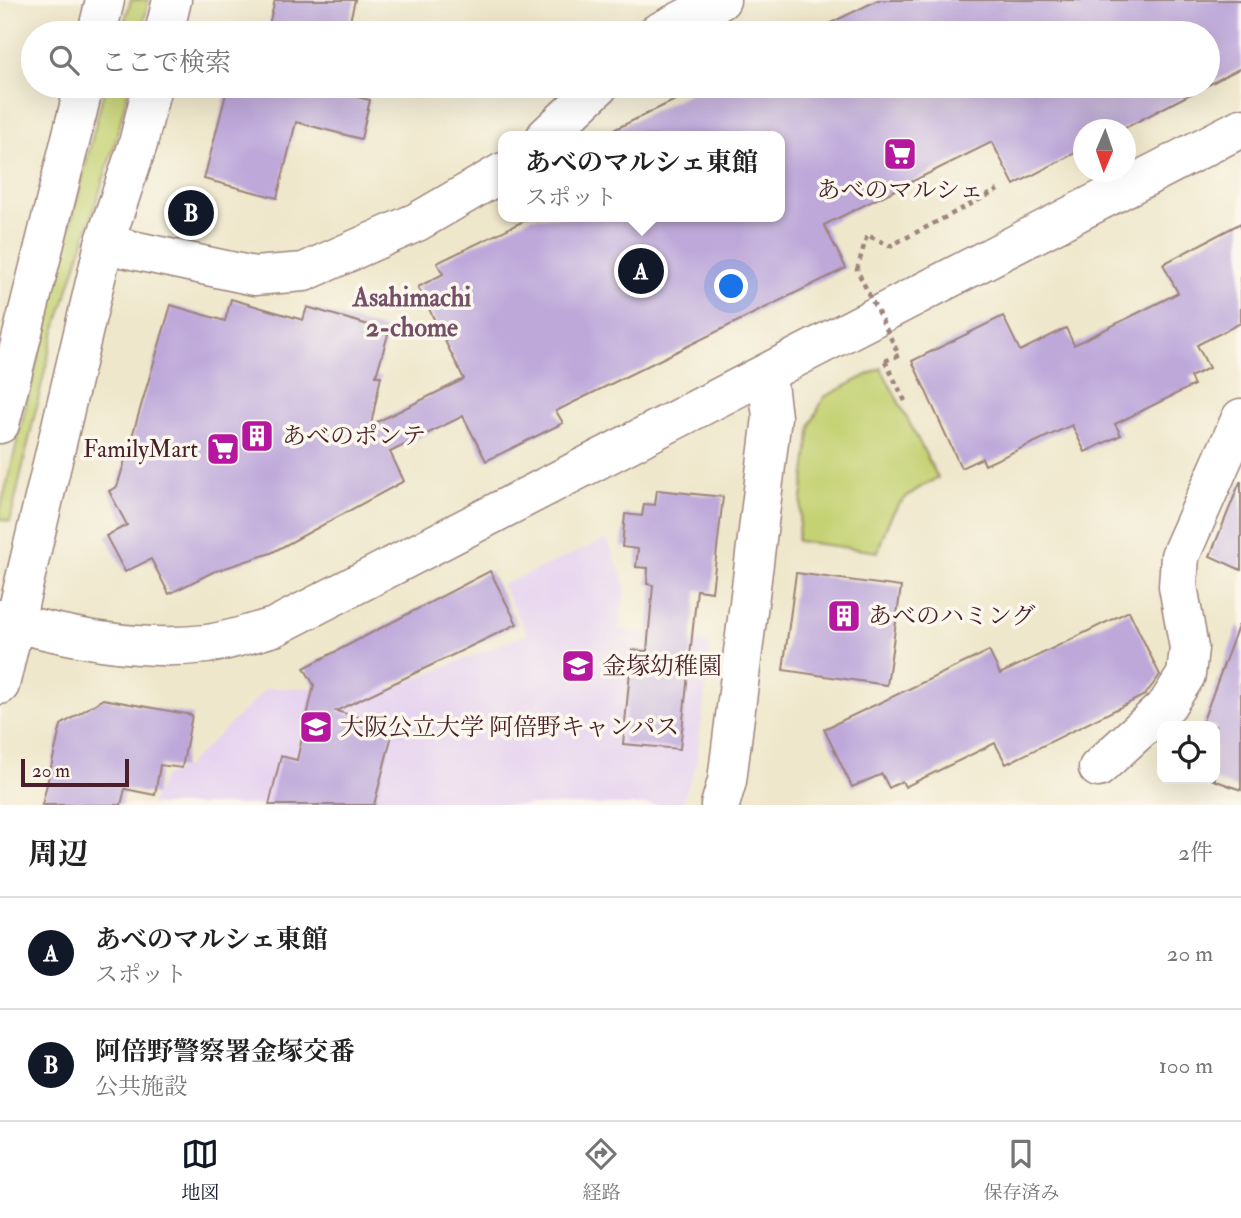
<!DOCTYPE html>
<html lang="ja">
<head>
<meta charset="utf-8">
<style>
  :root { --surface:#fff; --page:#f2f2f2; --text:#222; --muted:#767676; --line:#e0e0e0; --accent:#111827 }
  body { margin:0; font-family:"IM FELL Double Pica","Noto Serif JP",serif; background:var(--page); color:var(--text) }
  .controls { position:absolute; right:21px; bottom:21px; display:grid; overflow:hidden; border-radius:14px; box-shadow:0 7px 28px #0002 }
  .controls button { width:63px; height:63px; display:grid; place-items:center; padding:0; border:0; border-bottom:2px solid var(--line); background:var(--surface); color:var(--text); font:35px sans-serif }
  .compass { position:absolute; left:1073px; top:119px; width:63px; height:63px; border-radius:50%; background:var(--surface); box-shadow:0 7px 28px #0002; rotate:182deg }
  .scale { position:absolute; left:21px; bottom:18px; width:108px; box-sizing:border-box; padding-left:7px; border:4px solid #4a1f2b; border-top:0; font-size:19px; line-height:24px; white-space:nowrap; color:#4a1f2b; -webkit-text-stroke:5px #fbf7ec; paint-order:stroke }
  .you { position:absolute; left:732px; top:287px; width:24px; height:24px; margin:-18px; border:5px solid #fff; border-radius:50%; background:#1a73e8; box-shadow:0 0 0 10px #1a73e833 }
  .badge { display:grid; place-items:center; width:46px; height:46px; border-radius:50%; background:var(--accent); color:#fff; font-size:23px; font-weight:700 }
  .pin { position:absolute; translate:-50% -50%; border:4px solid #fff; box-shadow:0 2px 7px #0006 }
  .popup { position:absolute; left:498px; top:131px; width:287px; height:91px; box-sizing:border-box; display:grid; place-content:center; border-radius:14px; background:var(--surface); filter:drop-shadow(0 2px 5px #0005); font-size:23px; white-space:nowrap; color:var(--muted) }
  .popup b { font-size:26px; color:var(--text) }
  .popup::after { content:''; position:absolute; left:50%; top:100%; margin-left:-14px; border:14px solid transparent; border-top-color:var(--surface) }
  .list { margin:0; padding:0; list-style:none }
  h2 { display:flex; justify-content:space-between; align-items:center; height:91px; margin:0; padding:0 28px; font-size:30px }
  h2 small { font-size:23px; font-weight:400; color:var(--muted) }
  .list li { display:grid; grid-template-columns:46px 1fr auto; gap:21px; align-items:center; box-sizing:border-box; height:112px; padding:0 28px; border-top:2px solid var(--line) }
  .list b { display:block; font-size:26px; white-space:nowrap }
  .list p { margin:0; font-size:23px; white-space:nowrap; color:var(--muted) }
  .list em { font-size:23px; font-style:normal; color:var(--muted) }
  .icon { flex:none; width:38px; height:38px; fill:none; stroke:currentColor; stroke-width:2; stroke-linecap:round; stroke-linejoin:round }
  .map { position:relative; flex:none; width:1241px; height:805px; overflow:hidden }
  .search { position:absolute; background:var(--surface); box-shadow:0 7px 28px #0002; left:21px; right:21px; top:21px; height:77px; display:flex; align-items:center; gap:18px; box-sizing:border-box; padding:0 24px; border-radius:38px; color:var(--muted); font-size:26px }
  .sheet { height:315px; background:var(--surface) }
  nav { display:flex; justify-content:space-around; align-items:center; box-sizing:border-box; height:98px; border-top:2px solid var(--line); background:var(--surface); font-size:19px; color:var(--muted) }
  nav a { display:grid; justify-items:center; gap:4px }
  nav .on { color:var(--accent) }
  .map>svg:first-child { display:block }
  .built { fill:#e6d2f0 }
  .green { fill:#c5d273; stroke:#88784f; stroke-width:2 }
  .building { fill:#bea8da }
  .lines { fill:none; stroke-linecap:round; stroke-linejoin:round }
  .minor-casing { stroke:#9c837b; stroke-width:41 }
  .path { stroke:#9c837b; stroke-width:4.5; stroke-dasharray:5 5; stroke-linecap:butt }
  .minor { stroke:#fff; stroke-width:38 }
  .path-bridge { stroke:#9c837b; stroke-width:4.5; stroke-dasharray:5 5; stroke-linecap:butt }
  .labels { text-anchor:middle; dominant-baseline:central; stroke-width:7; stroke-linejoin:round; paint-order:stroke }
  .poi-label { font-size:24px; fill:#4a1f2b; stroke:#fbf7ec; text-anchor:start }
  .neighbourhood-label { font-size:26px; font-weight:bold; fill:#734f68; stroke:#fbf7ec }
</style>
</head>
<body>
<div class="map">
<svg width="1241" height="805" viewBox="0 0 1241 805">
  <rect width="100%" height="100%" fill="#fbf7ec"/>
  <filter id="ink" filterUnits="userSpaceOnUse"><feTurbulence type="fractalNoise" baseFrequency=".0143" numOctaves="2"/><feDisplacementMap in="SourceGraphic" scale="14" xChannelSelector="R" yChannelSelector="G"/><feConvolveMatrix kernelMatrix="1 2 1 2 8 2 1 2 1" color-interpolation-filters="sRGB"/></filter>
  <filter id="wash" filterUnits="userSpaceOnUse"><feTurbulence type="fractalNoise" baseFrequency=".00686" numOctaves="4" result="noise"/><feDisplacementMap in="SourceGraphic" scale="28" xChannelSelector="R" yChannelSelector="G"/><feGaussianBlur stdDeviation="1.57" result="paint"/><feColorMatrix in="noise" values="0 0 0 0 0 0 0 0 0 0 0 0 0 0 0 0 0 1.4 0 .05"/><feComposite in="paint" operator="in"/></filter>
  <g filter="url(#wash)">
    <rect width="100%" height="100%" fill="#efe7cb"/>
    <path class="built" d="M607,539L626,586L618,629L711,644L696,765L681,805H150L164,777L187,766L267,688L395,687L527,634L502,585Z"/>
    <g class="green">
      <path d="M131,0H149L141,33H121Z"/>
      <path d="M105,86H129L116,140L51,344L10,522L0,519V511Z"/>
      <path d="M881,368L938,478C898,497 890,510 878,552L797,541L811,424L824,397Z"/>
    </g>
    <g id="blocks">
      <g class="building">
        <path d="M275,0H355L347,33H267Z"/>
        <path d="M878,0H1241V68L1208,85V33H810Z"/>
        <path d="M228,86H334L333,91L370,100L361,139L296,122L277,198L204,179Z"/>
        <path d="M704,86H1206L1121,130H1083V149L1014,185L992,142L824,225L846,268L556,411L563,423L486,461L463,416L390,452L404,481L271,553L213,572L169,594L151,559L125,572L106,536L127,525L109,491L117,487L171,305L225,321L231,299L303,320L307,307L389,331L376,376H381L371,425L464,379L418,287L443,274L437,263L532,217H779V136H601Z"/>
        <path d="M1241,223V323L1197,345L1209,368L1190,377L1194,385L1115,424L1121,435L1085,452L1072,425L985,465L982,458L961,468L912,361L1003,316L1020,351L1066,328L1074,345L1178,293L1163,264Z"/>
        <path d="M1240,482H1241V570L1210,556Z"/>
        <path d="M657,490L723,497L712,592L697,590L680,749L623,744L632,650L647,651L653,585L647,584L648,568L636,567L638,549L622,547L625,514L642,516L644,504L655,505Z"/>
        <path d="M490,571L517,624L336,711L394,727L374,805H269L281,756L297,760L314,685L304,668Z"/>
        <path d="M796,573L901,587L887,685L783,670Z"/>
        <path d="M1129,611L1160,675L1145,695L1006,764L995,743L905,787L902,781L889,788L882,774L852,787L824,729L989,651L1000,674Z"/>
        <path d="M1238,626L1241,627V790L1211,779H1215V726H1201Z"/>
        <path d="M103,699L192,715L182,768L160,765L155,795L125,789L121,805H42L61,725Z"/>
      </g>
    </g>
  </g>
  <g filter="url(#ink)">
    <use href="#blocks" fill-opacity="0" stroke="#9c837b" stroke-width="2"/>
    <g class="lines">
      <defs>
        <g id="minor">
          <path d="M97,33L105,0"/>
          <path d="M164,33L172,0"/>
          <path d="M657,33L721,0"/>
          <path d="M546,136L599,86"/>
          <path d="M104,244L254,276L304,272L417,222L503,172"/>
          <path d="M0,424L84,86"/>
          <path d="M0,619C68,637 137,652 207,644C229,641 252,633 274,627L1241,128"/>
          <path d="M0,685L104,244L138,144L152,86"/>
          <path d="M1098,768L1167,705L1186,675L1189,648L1178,586L1180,556L1241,418"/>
          <path d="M720,805L727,781L772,417L767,375"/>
        </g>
      </defs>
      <use href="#minor" class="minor-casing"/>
      <path class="path" d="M885,361L905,401"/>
      <use href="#minor" class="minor"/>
      <path class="path-bridge" d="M885,361L899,355L857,270L867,235L890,246L998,190"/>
    </g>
  </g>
  <defs>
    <symbol id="supermarket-square" viewBox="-11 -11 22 22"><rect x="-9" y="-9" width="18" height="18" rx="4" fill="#b5179e" stroke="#fbf7ec"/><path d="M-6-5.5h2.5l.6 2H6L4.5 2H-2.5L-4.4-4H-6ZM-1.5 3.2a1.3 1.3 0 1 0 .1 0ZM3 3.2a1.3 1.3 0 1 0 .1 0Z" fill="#fff"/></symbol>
    <symbol id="building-square" viewBox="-11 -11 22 22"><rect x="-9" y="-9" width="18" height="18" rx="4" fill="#b5179e" stroke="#fbf7ec"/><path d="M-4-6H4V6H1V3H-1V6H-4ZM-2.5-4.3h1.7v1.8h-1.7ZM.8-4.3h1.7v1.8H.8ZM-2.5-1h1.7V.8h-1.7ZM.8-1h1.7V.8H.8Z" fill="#fff"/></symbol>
    <symbol id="school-square" viewBox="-11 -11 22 22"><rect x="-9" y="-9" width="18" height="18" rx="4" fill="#b5179e" stroke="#fbf7ec"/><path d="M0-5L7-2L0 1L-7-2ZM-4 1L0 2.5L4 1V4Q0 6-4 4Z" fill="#fff"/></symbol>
    <symbol id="university-square" viewBox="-11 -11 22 22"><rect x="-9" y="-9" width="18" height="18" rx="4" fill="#b5179e" stroke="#fbf7ec"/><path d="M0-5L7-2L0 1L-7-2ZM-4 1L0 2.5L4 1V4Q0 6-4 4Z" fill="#fff"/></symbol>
  </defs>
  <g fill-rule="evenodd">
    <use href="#supermarket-square" x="881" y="135" width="38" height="38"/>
    <use href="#building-square" x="238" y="417" width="38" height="38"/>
    <use href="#supermarket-square" x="204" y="430" width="38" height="38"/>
    <use href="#building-square" x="825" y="597" width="38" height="38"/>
    <use href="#school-square" x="559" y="647" width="38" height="38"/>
    <use href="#university-square" x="297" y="708" width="38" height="38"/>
  </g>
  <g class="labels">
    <g class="poi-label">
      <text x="900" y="190" text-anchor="middle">あべのマルシェ</text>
      <text x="282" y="436">あべのポンテ</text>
      <text x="198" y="449" text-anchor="end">FamilyMart</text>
      <text x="868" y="616">あべのハミング</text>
      <text x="602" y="666">金塚幼稚園</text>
      <text x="340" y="727">大阪公立大学 阿倍野キャンパス</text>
    </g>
    <g class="neighbourhood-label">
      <text x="412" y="298">Asahimachi<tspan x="412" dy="30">2-chome</tspan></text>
    </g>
  </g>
</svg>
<div class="controls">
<button><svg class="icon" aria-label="locate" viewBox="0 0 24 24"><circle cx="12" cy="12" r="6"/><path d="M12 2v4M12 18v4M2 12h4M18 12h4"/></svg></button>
</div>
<svg class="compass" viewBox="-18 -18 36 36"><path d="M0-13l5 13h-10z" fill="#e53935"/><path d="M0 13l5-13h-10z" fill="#767676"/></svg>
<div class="scale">20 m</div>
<div class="you"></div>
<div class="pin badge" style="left:641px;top:271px">A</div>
<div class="popup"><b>あべのマルシェ東館</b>スポット</div>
<div class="pin badge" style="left:191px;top:213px">B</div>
<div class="search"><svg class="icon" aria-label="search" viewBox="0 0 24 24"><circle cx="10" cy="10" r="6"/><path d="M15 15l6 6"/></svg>ここで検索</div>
</div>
<section class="sheet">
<h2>周辺<small>2件</small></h2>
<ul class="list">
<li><span class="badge">A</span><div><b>あべのマルシェ東館</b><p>スポット</p></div><em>20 m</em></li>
<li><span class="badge">B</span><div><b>阿倍野警察署金塚交番</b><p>公共施設</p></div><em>100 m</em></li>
</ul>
</section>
<nav>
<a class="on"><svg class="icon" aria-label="map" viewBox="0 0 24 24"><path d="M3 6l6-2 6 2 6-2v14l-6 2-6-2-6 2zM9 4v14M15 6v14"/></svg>地図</a>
<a><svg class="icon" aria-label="directions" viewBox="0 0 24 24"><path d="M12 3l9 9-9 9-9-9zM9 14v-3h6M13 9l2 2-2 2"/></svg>経路</a>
<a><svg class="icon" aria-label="saved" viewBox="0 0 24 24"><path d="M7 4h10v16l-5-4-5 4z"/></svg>保存済み</a>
</nav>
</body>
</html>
